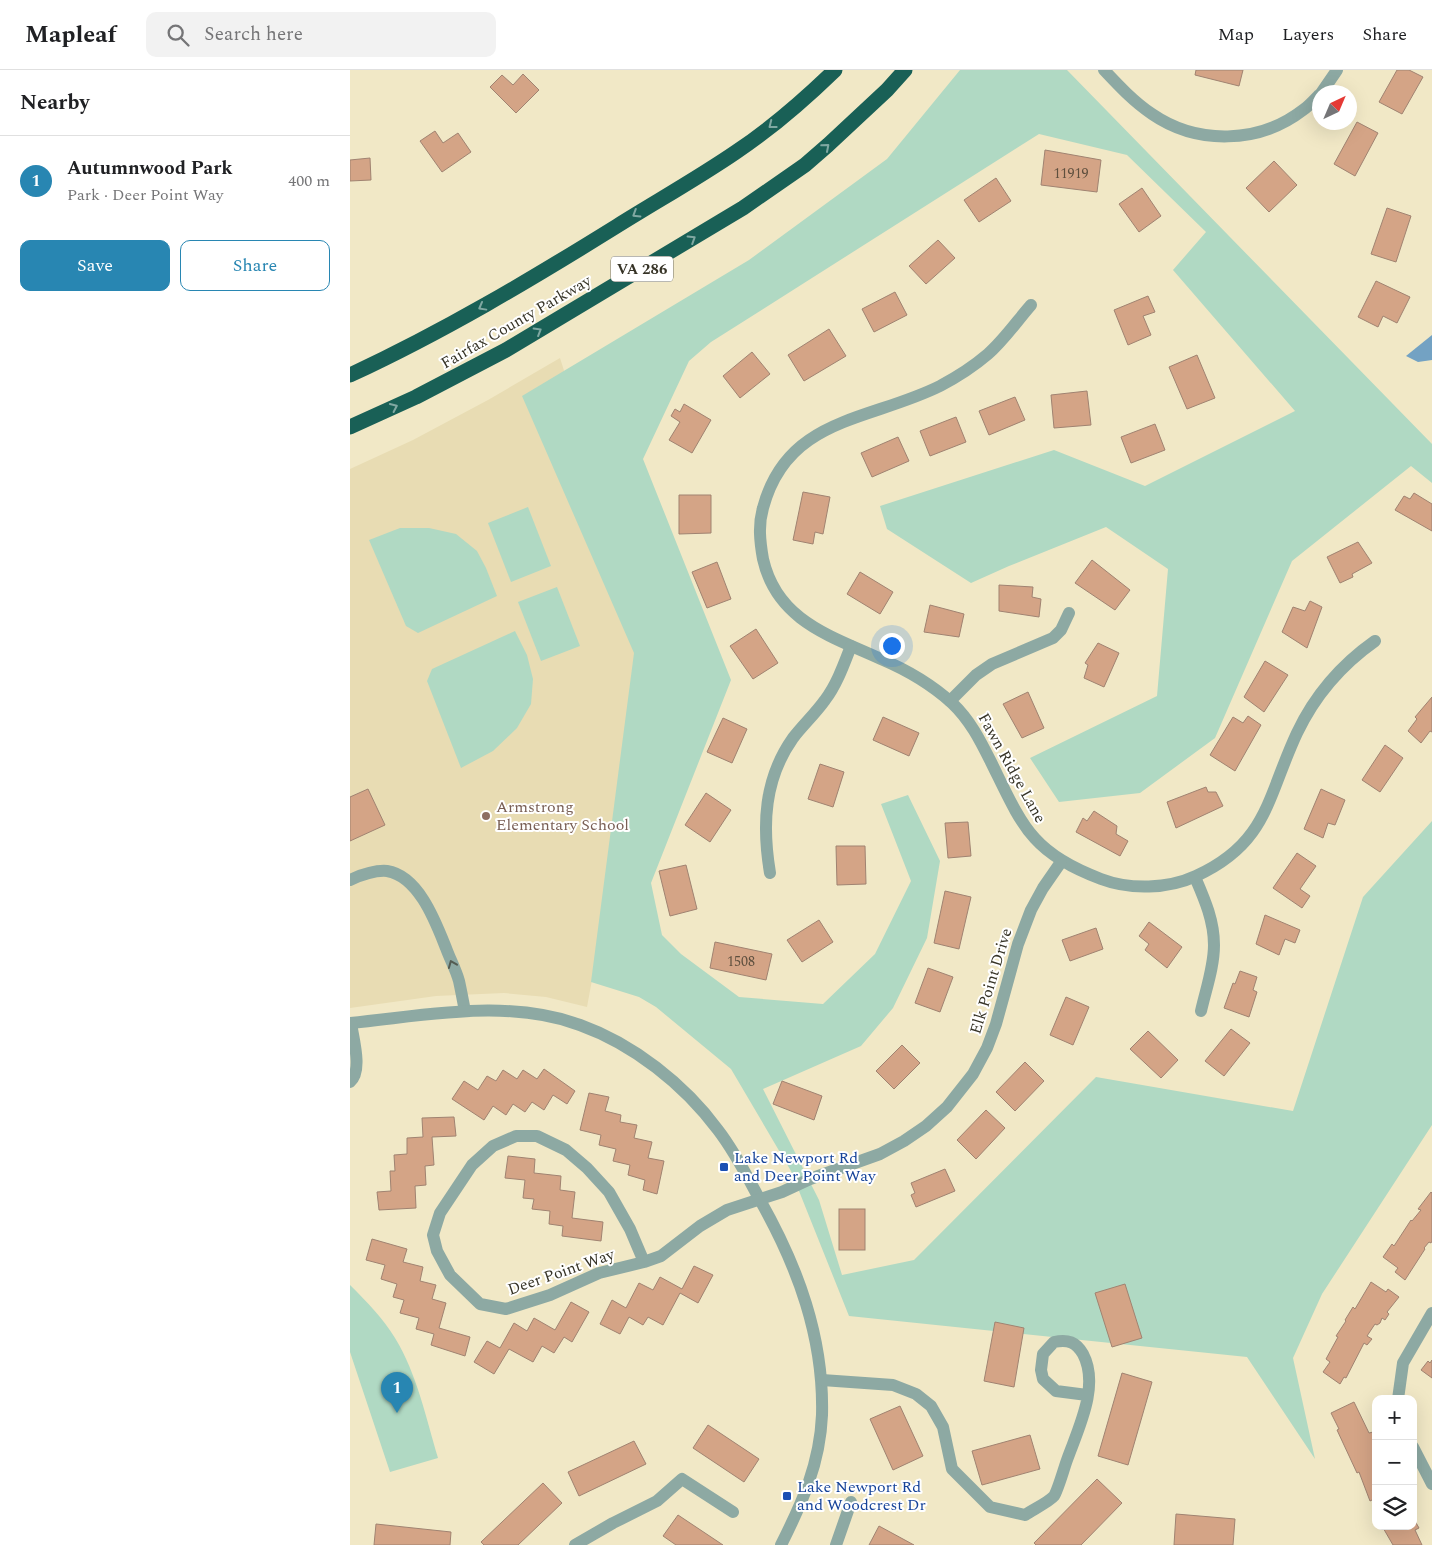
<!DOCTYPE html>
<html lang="en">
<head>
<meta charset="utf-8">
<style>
  :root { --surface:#fff; --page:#f2f2f2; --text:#202124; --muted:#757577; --line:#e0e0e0; --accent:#2886b2 }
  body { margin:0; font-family:Spectral,serif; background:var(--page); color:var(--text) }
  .controls { position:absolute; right:15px; bottom:15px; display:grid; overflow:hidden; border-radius:10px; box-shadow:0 5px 20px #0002 }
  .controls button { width:45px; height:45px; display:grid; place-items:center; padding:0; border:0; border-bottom:1px solid var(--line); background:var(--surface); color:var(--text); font:25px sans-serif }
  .compass { position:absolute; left:962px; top:15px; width:45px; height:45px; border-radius:50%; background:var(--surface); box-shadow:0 5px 20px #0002; rotate:44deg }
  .you { position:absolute; left:541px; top:575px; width:18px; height:18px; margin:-12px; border:4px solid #fff; border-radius:50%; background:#1a73e8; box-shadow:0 0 0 8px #1a73e833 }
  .badge { display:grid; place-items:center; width:32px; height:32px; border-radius:50%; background:var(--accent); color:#fff; font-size:16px; font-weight:700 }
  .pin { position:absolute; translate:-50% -41px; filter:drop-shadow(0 1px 2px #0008) }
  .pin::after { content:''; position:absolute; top:26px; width:18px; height:15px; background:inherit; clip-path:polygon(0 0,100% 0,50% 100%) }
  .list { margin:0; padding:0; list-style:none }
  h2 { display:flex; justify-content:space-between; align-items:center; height:65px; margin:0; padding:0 20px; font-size:21px }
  h2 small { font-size:16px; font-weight:400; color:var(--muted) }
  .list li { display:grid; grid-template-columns:32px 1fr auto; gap:15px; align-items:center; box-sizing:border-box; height:90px; padding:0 20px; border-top:1px solid var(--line) }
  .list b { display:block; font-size:19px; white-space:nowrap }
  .list p { margin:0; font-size:16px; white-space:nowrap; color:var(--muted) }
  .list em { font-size:16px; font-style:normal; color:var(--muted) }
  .actions { display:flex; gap:10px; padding:15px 20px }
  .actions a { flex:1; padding:11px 0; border:1px solid var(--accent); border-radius:10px; text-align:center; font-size:18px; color:var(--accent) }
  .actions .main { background:var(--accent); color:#fff }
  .icon { flex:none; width:28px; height:28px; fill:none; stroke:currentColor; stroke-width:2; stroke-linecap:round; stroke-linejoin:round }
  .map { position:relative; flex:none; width:1082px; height:1475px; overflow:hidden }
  header { display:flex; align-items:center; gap:30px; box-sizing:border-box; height:70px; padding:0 25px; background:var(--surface); border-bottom:1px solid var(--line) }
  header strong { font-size:24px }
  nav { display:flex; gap:28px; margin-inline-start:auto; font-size:18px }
  .search { width:350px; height:45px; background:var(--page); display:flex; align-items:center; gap:12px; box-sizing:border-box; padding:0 18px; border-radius:10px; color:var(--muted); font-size:19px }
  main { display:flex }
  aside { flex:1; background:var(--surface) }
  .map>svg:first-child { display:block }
  .built { fill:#e8dcb3 }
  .green { fill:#b0d9c3 }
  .water { fill:#73a2c3 }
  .building { fill:#d4a486; stroke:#a08371 }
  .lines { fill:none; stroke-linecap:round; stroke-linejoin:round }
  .minor { stroke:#8da9a3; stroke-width:12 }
  .highway { stroke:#196056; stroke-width:15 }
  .oneway { stroke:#80a8a2 }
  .oneway2 { stroke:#545c52 }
  .education-dot { fill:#8d6e63; stroke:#fff; stroke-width:2 }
  .transit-dot { fill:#1a4fb4; stroke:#fff; stroke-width:2 }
  .labels { text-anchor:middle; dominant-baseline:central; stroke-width:4; stroke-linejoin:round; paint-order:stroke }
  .number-label { font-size:14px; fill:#5e4f3e }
  .shield { fill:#fff; stroke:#727067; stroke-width:1 }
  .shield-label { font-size:15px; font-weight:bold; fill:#363326 }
  .street-label { font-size:16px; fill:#363326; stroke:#fff }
  .education-label { font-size:16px; fill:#785e54; stroke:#fff; text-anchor:start }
  .transit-label { font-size:16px; fill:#164399; stroke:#fff; text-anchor:start }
</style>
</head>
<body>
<header>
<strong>Mapleaf</strong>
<div class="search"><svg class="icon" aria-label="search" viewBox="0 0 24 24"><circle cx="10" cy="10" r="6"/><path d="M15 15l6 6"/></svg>Search here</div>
<nav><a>Map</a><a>Layers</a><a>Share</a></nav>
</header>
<main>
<aside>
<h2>Nearby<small></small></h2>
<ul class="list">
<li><span class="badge">1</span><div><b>Autumnwood Park</b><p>Park · Deer Point Way</p></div><em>400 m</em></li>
</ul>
<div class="actions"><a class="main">Save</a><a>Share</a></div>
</aside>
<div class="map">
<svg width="1082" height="1475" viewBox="0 0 1082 1475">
  <rect width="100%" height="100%" fill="#f1e8c6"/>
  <path class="built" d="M210,288L303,580L237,937L196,927L154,923L86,926L0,938V399L63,370L138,330Z"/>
  <g class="green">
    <path d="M610,0H717L1082,374V413L1061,396L942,491L865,668L790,723L709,732L680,688L807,626L818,499L756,457L659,496L621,513L537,459L530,436L704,380L795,416L945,341L823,200L856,162L777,85L689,64L361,272L339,291L293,389L381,610L301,813L312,865L331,884L389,927L473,934L525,884L561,811L531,734L558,725L590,791L577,868L543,938L511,976L413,1019L469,1130L492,1205L564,1190L746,1007L943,1041L1013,827L1082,751V1055L972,1224L943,1288L965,1389L897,1287L499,1246L441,1101L381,999L306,937L289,927L241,912L284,583L172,326L399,190L537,89Z"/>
    <path d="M178,437L201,496L161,512L138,453Z"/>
    <path d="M50,458H79L106,464L127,481L136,498L147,526L68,563L56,556L19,470Z"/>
    <path d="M207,517L230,576L191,591L168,532Z"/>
    <path d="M165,561L177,585L183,609L181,634L167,658L143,681L111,698L77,611L82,599Z"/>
    <path d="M0,1215C17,1232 33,1248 45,1268C67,1304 76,1348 88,1388L40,1402L0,1282Z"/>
  </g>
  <path class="water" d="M1082,265V290L1068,292L1056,286Z"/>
  <g class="building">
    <path d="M846,0H893L889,16L845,5Z"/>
    <path d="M1047,0H1059L1073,7L1052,44L1029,32Z"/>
    <path d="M173,4L189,20L166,43L140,17L152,5L163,15Z"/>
    <path d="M1007,52L1028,63L1005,106L984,94Z"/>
    <path d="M85,61L93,73L108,63L121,82L92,102L70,71Z"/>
    <path d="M695,80L751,90L747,122L691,115Z"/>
    <path d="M20,88L21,110L0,111V90Z"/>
    <path d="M924,91L947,115L919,142L896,118Z"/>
    <path d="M646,108L661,131L629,152L614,130Z"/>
    <path d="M792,118L811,146L789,162L769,134Z"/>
    <path d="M1037,138L1061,146L1046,192L1021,184Z"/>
    <path d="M588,170L605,188L576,214L559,196Z"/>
    <path d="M1026,211L1060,227L1047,253L1033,246L1028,257L1008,247Z"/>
    <path d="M545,222L557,245L524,262L512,239Z"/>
    <path d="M798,226L805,242L793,246L801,265L778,275L764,240Z"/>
    <path d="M479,259L496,286L454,311L438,285Z"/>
    <path d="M402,282L420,304L390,328L373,306Z"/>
    <path d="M847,285L865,328L837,339L819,297Z"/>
    <path d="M737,321L741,355L704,358L701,325Z"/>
    <path d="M665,327L675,350L639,365L629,341Z"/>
    <path d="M334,334L361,350L342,383L319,370L330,352L321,346L325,339L330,342Z"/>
    <path d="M606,347L616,372L580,386L570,361Z"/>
    <path d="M805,354L815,380L781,393L771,367Z"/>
    <path d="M548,367L559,391L522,407L511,383Z"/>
    <path d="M453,422L480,427L473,464L465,462L463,474L443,470Z"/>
    <path d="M1064,423L1082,434V461L1045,440L1054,426L1060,429Z"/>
    <path d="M329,425H361V463L329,464Z"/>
    <path d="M1008,472L1022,493L1002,504L1003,507L990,513L977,487Z"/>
    <path d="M742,490L780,520L765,540L725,513Z"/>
    <path d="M367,492L381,529L357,538L342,502Z"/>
    <path d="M510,502L543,522L530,544L497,524Z"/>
    <path d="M649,515L683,517L682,527L691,529L689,547L649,541Z"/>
    <path d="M960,531L972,537L957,578L932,562L943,537L955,541Z"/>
    <path d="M580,535L614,544L609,567L574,562Z"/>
    <path d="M406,559L428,593L403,609L380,576Z"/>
    <path d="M748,573L769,583L754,617L734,608L738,595L735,593Z"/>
    <path d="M915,591L938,605L914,642L894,627Z"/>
    <path d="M678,622L694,658L672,668L653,634Z"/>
    <path d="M1082,627V662L1080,661L1071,673L1058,661L1067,649L1065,647Z"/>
    <path d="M898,646L911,655L885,701L860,685L883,647L893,653Z"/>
    <path d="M533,647L569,663L559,686L523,670Z"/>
    <path d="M373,648L397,659L382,693L357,682Z"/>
    <path d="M1035,675L1053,688L1030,722L1012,710Z"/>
    <path d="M470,694L494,702L483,737L458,729Z"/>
    <path d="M856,717L858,722H866L873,736L826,758L817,732Z"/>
    <path d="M18,719L35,755L0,771V727Z"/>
    <path d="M971,719L995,730L985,755L978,753L973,768L954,759Z"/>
    <path d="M356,723L381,740L360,772L335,755Z"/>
    <path d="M744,741L767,756L766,764L778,771L770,786L726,762L733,748L737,751Z"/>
    <path d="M618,752L621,786L598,788L595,753Z"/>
    <path d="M486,776H515L516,814L487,815Z"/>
    <path d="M947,783L966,796L950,819L960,826L952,838L923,818Z"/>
    <path d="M336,795L347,839L320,846L309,801Z"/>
    <path d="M595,821L621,827L609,879L584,873Z"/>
    <path d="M915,845L950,860L945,873L935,869L929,885L906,874Z"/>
    <path d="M469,850L483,872L452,892L437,870Z"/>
    <path d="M799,852L832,877L817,898L795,880L799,874L789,866Z"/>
    <path d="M746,858L753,879L720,891L712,870Z"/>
    <path d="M365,872L422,884L416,910L360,898Z"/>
    <path d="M578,898L603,907L590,942L565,933Z"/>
    <path d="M890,901L907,907L903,920L907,922L899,947L874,938L883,913L885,914Z"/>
    <path d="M716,927L739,937L723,975L700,965Z"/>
    <path d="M881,959L900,973L874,1006L855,991Z"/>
    <path d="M798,961L828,990L811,1008L780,979Z"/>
    <path d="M552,975L570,993L544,1019L526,1001Z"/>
    <path d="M675,992L694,1011L665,1041L646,1022Z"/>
    <path d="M194,999L225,1021L217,1034L203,1025L194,1040L182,1032L175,1042L163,1034L156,1045L143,1036L134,1050L102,1029L114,1011L128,1020L137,1006L146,1011L153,1000L167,1009L173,1000L187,1009Z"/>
    <path d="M432,1011L472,1026L464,1050L423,1034Z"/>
    <path d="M239,1023L259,1027L255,1041L271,1045L270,1052L287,1055L284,1068L302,1072L298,1088L314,1091L307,1124L293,1120L295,1110L278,1105L280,1095L263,1091L266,1079L249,1075L251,1065L230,1060Z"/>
    <path d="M636,1040L655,1058L626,1089L607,1070Z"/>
    <path d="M104,1047L106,1066L82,1067L84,1095L75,1096L76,1115L65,1116L66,1138L29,1140L27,1122L41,1121L40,1101H45L44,1085L57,1084V1068L73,1067L72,1048Z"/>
    <path d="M158,1086L185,1089L184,1103L211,1106L210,1120L225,1122L222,1148L253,1152L251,1171L212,1166L213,1156L199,1154L200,1141L182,1139L184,1129L173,1128L175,1110L155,1108Z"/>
    <path d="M595,1099L605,1121L566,1137L561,1125L565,1123L561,1113Z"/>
    <path d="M1081,1122L1082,1123V1171L1081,1173L1079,1172L1074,1178L1075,1179L1055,1210L1045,1202L1048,1198L1033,1187L1042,1174L1044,1176L1061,1150L1062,1151L1071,1140L1068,1139Z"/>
    <rect x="489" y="1139" width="26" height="41"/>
    <path d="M22,1169L57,1179L53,1192L73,1197L70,1211L86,1215L82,1229L96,1233L89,1258L120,1267L115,1286L81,1275L84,1264L66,1259L69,1248L50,1243L54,1230L43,1227L47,1214L31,1209L35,1195L16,1190Z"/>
    <path d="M344,1196L363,1205L348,1233L330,1223L313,1255L298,1247L293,1255L279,1247L270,1264L250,1254L262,1230L276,1238L289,1213L303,1220L310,1207L332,1219Z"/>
    <path d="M1021,1212L1036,1222L1038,1219L1049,1227L1037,1242L1039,1244L1035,1250L1032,1248L1030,1253L1027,1255L1025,1254L1017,1266L1022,1269L1017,1275L1014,1273L996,1308L994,1307L990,1314L973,1302L980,1292L976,1289L988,1267L986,1266L996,1251L995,1250L1003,1237L1005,1239Z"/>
    <path d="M775,1214L792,1268L762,1277L745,1223Z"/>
    <path d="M221,1232L239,1242L222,1272L214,1267L204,1283L192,1276L183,1292L159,1279L144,1304L124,1292L137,1271L150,1278L164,1253L177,1261L184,1248L205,1260Z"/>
    <path d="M645,1252L674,1258L664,1317L634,1311Z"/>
    <path d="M1082,1290V1308L1071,1300L1078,1291L1080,1293Z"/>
    <path d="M772,1303L802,1312L778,1395L748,1386Z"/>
    <path d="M1004,1332L1019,1363L1023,1362L1026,1368L1023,1369L1026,1374V1428L1020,1431L1009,1402L1007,1403L987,1360L989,1359L981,1343Z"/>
    <path d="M550,1336L573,1386L543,1400L520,1349Z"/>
    <path d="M358,1355L409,1389L394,1412L343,1378Z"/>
    <path d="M680,1365L690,1399L632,1415L622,1381Z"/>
    <path d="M284,1371L296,1394L229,1426L218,1402Z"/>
    <path d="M747,1409L772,1433L731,1475H686L684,1473Z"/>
    <path d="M193,1413L212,1433L168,1475H134L131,1472Z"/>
    <path d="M826,1444L885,1449L883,1475H824Z"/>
    <path d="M328,1445L373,1475H326L313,1466Z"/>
    <path d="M1065,1451L1069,1458L1065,1460L1072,1475H1043L1032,1456H1063V1452Z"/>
    <path d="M26,1454L101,1462L100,1475H24Z"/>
    <path d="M529,1456L564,1475H519Z"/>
  </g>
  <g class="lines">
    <g class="minor">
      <path d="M754,0C769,16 784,32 802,44C847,75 909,74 953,40C959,36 964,30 969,25"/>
      <path d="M972,22L987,0"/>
      <path d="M681,235C667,251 654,270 638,284C624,296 607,307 590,316C520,351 437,347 413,438C408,455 410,472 413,489C427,551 481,566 531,589C557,600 581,614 602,633C620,650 630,670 641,692C672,755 681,783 751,809C780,820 818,819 846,806C918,773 917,727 947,663C965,625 991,595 1025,571"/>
      <path d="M600,631L626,605L642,594L703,568L711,560L719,543"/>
      <path d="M420,803C412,755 414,709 443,668C453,655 465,644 475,630C487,614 494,594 501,576"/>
      <path d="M845,807C854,828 864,850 864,875C864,897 856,919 851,941"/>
      <path d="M0,810C11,805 25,800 37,801C69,806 86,853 96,878C100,889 106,900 109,911C111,920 113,931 115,941"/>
      <path d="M0,953C75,946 157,928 230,955C283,974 334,1014 368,1060C385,1082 397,1106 410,1130C448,1197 474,1268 472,1345C470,1394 452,1433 431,1475"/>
      <path d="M0,1012C13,1001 3,968 1,953"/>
      <path d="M294,1192L280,1159L259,1122L237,1098L216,1080L187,1066H166L143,1076L122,1095L90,1143L83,1165L87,1181L100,1205L130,1234L156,1239L200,1225L249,1203L294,1192L311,1186L350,1156L377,1140L432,1122L460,1109L530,1084L554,1071L576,1056L597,1037L623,1004L637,978L646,954L668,874L681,840L693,818L711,792"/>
      <path d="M472,1310L543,1315L566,1324L581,1336L593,1357L602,1399L640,1437L675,1445C682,1440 699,1432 704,1426C708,1420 714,1398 717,1390C728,1359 750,1316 733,1284C726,1272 718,1269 704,1272L693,1284L691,1300L693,1309L706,1321L737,1325"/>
      <path d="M1048,1329L1053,1293L1082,1243"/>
      <path d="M1063,1377L1082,1414"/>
      <path d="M225,1475L263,1453L307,1431L332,1409L383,1442"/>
      <path d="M486,1475L501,1432"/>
    </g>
    <g class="highway">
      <path d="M0,305C93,262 180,210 267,156C307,131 348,108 386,82C422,58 454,30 485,0"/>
      <path d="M0,357L66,327L156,280L393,138L455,95L478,75L537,20L555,0"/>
    </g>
  </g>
  <defs><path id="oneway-chevron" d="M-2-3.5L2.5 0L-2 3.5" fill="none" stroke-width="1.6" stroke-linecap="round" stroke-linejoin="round" transform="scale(1.25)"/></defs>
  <g class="oneway">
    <use href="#oneway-chevron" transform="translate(422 55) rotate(142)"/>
    <use href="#oneway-chevron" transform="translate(476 77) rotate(-41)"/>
    <use href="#oneway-chevron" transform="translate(286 144) rotate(148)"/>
    <use href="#oneway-chevron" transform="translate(342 169) rotate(-32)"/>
    <use href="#oneway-chevron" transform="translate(132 237) rotate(151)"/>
    <use href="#oneway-chevron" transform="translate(188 261) rotate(-31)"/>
    <use href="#oneway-chevron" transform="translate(44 337) rotate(-25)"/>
  </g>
  <use class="oneway2" href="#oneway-chevron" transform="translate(102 894) rotate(-112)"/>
  <circle class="education-dot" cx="136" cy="746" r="5"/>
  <g class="transit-dot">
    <rect x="369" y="1092" width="10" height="10" rx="2.5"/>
    <rect x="432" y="1421" width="10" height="10" rx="2.5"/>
  </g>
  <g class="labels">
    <g class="number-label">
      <text x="721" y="103">11919</text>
      <text x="391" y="891">1508</text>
    </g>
    <rect class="shield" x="261" y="186.5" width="62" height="25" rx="4"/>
    <g class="shield-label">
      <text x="292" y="199">VA 286</text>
    </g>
    <g class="street-label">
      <text transform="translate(166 252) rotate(-30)">Fairfax County Parkway</text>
      <text transform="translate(662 698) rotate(61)">Fawn Ridge Lane</text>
      <text transform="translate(641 911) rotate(-73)">Elk Point Drive</text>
      <text transform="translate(211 1202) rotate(-19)">Deer Point Way</text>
    </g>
    <g class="education-label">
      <text x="146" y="737">Armstrong<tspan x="146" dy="18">Elementary School</tspan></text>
    </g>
    <g class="transit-label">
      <text x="384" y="1088">Lake Newport Rd<tspan x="384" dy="18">and Deer Point Way</tspan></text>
      <text x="447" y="1417">Lake Newport Rd<tspan x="447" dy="18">and Woodcrest Dr</tspan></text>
    </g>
  </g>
</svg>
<div class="controls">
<button>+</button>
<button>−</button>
<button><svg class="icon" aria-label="layers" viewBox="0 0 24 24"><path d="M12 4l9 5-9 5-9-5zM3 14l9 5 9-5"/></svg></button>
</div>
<svg class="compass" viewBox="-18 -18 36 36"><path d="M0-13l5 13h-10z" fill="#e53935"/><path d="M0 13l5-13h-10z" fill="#757577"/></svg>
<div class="you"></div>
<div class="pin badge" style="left:47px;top:1343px">1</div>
</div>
</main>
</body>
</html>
